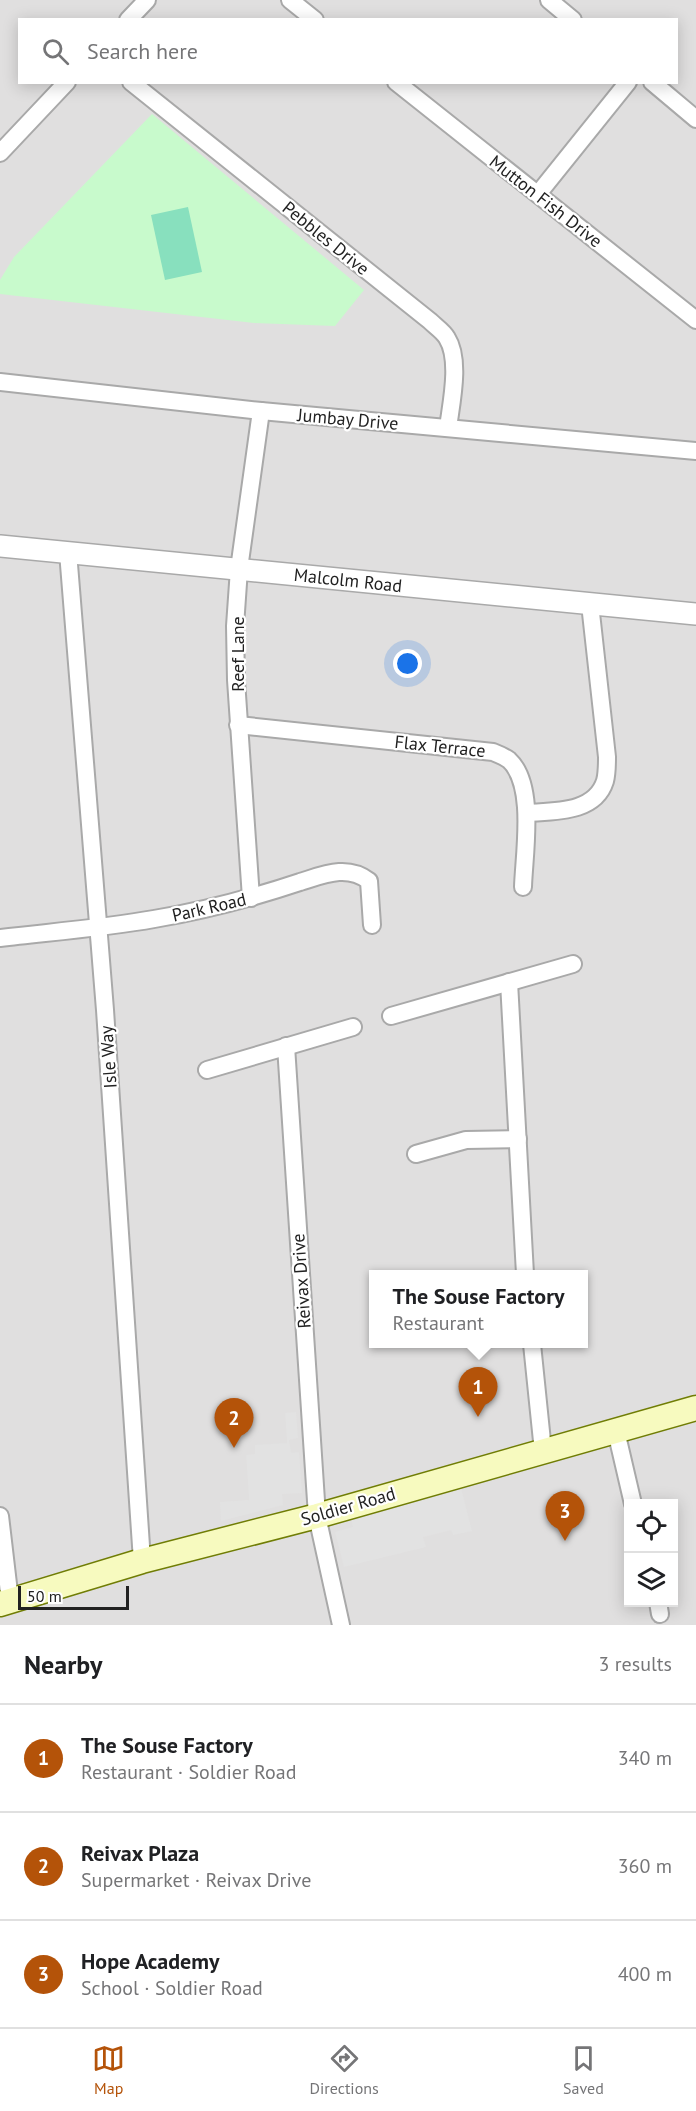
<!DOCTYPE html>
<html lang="en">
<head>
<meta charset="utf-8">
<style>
  :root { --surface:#fff; --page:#f6f6f6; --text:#202124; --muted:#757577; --line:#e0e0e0; --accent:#b45309 }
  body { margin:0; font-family:"PT Sans",sans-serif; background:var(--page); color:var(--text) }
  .controls { position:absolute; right:18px; bottom:18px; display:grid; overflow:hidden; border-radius:0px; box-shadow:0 3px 15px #0003 }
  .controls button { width:54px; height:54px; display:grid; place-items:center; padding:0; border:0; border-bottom:2px solid var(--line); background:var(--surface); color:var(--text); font:30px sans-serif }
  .scale { position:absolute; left:18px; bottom:15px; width:111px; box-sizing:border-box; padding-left:6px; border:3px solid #222; border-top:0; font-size:16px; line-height:21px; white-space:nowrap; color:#222; -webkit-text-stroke:4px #fff; paint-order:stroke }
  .you { position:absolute; left:408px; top:664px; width:21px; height:21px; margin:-15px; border:4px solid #fff; border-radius:50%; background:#1a73e8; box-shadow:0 0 0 9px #1a73e833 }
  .badge { display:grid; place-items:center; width:39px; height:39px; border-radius:50%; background:var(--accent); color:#fff; font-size:20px; font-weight:700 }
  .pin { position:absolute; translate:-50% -50px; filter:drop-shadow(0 2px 3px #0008) }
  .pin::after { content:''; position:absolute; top:32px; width:21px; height:18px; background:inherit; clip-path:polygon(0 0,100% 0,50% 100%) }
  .popup { position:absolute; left:369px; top:1270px; width:219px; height:78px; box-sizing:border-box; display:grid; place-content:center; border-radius:0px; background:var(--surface); filter:drop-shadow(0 2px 4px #0005); font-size:20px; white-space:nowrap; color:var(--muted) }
  .popup b { font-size:22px; color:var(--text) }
  .popup::after { content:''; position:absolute; left:50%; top:100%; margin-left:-12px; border:12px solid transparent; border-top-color:var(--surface) }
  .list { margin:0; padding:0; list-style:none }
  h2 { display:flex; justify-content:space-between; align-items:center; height:78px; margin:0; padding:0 24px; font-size:26px }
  h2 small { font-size:20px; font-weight:400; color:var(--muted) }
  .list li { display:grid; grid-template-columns:39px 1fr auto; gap:18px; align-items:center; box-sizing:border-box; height:108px; padding:0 24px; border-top:2px solid var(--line) }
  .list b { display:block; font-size:22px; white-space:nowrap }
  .list p { margin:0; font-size:20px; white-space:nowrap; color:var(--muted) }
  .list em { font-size:20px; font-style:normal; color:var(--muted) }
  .icon { flex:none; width:33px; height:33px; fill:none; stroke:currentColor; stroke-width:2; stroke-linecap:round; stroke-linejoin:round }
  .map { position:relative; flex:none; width:696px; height:1625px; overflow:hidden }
  .search { position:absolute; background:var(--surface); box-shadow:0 3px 15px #0003; left:18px; right:18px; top:18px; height:66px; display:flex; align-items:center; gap:15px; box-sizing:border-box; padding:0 21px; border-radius:0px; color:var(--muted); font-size:22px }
  .sheet { height:402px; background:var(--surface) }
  nav { display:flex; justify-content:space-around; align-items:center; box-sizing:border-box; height:84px; border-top:2px solid var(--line); background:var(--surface); font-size:16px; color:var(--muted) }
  nav a { display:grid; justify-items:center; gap:3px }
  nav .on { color:var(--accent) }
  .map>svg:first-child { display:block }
  .residential { fill:#e0dfdf; fill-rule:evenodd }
  .park { fill:#c8facc }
  .pitch { fill:#88e0be }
  .parking { fill:#e2e2e2 }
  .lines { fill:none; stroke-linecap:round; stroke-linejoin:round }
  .minor-casing { stroke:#a9a9a9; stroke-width:20 }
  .tertiary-casing { stroke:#a9a9a9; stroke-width:24 }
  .secondary-casing { stroke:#707d05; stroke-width:27 }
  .minor { stroke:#fff; stroke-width:16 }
  .tertiary { stroke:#fff; stroke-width:21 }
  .secondary { stroke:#f7fabf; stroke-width:24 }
  .labels { text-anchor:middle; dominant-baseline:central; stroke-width:4.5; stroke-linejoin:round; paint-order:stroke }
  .street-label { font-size:18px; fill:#222; stroke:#fff }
</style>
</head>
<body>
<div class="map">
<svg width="696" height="1625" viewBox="0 0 696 1625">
  <rect width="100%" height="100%" fill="#f2efe9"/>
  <path class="residential" d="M0,0H696V1625H0ZM20,20H676V82H20ZM373,1274H583V1344H373ZM628,1504H674V1602H628Z"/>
  <path class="park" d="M152,114L364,290L335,326L254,323L0,294V280L14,257Z"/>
  <path class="pitch" d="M188,207L202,272L165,280L151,215Z"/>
  <g class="parking">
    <path d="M296,1412L298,1438L289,1440L291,1453L299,1452L302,1493L282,1494L283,1505L221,1521L220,1502L249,1500L246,1455L255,1454V1445L287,1443L285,1413Z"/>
    <path d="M461,1488L472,1531L453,1535L451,1530L423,1537L426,1547L344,1567L335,1532L353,1527L350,1516Z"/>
  </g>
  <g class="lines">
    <defs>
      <g id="minor">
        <path d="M290,0L315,20"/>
        <path d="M549,0L573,20"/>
        <path d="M128,20L147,0"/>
        <path d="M131,82L430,321C435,326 444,332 447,338C461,360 451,404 448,428"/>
        <path d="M396,82L696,320"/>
        <path d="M652,82L696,119"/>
        <path d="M0,153L67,82"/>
        <path d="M538,194L628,82"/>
        <path d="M0,382L261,411L696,451"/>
        <path d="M68,552L105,1010L142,1561"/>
        <path d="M238,725L493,752C498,754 505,757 509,760C536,785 524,853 523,887"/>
        <path d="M527,813C555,811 595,813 605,781C607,774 607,765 607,757L590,604"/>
        <path d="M251,898L236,680L235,626L239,569L261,411"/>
        <path d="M0,938C51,932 103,928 154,919C203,911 252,898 300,882C323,875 347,864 369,881L372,925"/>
        <path d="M509,982L525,1274"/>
        <path d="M391,1016L573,964"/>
        <path d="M286,1046L317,1516L341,1625"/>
        <path d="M207,1070L353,1027"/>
        <path d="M416,1154L466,1140L518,1139"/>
        <path d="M532,1344L543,1451"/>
        <path d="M616,1431L633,1504"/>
        <path d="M0,1516L10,1601"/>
        <path d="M658,1602L660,1614"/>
      </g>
      <path id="tertiary" d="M0,546L696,614"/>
      <path id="secondary" d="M0,1604L142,1561L317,1516L696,1408"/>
    </defs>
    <use href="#minor" class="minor-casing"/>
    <use href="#tertiary" class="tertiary-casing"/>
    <use href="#secondary" class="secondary-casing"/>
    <use href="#minor" class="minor"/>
    <use href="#tertiary" class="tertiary"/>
    <use href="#secondary" class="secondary"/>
  </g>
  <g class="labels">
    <g class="street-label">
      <text transform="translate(546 201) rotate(38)">Mutton Fish Drive</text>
      <text transform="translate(326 238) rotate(39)">Pebbles Drive</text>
      <text transform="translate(348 419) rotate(5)">Jumbay Drive</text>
      <text transform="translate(348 580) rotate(6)">Malcolm Road</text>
      <text transform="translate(237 654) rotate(-90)">Reef Lane</text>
      <text transform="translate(440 746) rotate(6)">Flax Terrace</text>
      <text transform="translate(209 907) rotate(-13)">Park Road</text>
      <text transform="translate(108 1057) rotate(-94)">Isle Way</text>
      <text transform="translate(301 1281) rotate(-94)">Reivax Drive</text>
      <text transform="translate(348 1506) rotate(-16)">Soldier Road</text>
    </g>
  </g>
</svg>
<div class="controls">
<button><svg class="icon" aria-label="locate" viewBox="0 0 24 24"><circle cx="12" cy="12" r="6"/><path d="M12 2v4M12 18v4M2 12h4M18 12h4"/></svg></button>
<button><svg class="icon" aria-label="layers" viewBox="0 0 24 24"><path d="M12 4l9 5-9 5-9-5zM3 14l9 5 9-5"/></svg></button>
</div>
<div class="scale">50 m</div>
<div class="you"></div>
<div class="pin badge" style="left:478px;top:1417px">1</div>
<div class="popup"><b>The Souse Factory</b>Restaurant</div>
<div class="pin badge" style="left:234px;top:1448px">2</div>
<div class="pin badge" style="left:565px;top:1541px">3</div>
<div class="search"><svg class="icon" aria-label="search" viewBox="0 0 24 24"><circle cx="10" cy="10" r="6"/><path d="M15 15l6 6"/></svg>Search here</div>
</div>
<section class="sheet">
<h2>Nearby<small>3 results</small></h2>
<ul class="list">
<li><span class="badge">1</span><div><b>The Souse Factory</b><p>Restaurant · Soldier Road</p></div><em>340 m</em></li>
<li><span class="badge">2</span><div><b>Reivax Plaza</b><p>Supermarket · Reivax Drive</p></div><em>360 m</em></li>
<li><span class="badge">3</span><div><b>Hope Academy</b><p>School · Soldier Road</p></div><em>400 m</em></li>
</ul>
</section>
<nav>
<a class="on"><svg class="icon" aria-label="map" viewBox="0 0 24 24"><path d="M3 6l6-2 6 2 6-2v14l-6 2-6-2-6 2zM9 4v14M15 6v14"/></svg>Map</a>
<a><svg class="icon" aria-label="directions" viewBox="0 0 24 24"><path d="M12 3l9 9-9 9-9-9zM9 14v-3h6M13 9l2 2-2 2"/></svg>Directions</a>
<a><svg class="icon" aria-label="saved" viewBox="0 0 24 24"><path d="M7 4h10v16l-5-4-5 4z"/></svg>Saved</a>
</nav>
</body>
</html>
